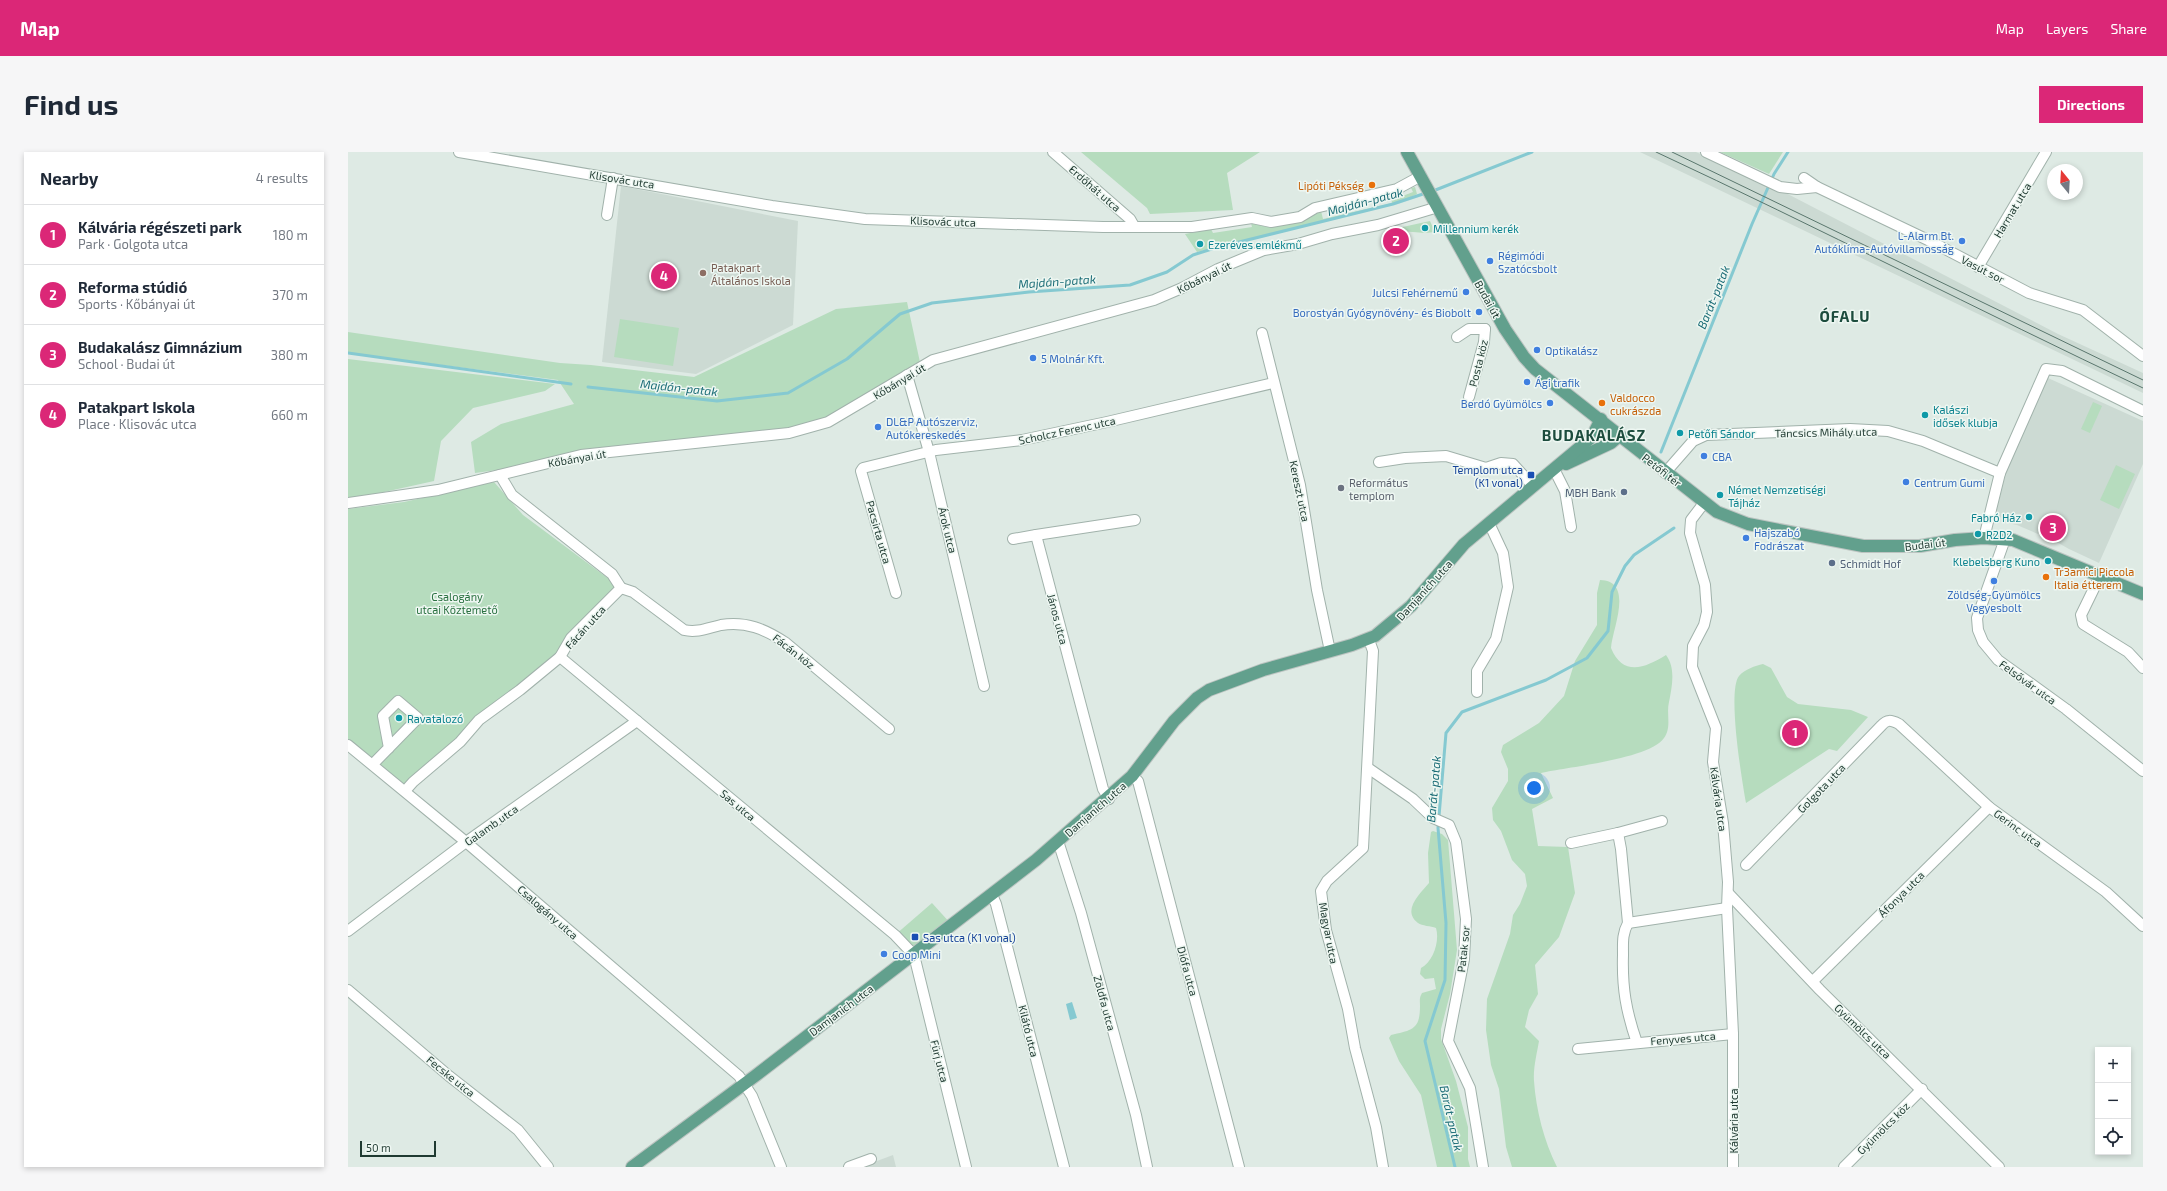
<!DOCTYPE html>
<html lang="en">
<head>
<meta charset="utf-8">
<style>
  :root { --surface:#fff; --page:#f6f6f7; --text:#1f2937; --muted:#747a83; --line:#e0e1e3; --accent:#db2777 }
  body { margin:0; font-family:"Exo 2",sans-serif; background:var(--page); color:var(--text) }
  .controls { position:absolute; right:12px; bottom:12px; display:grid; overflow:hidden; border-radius:0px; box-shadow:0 2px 6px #0003 }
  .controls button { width:36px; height:36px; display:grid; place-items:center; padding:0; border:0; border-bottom:1px solid var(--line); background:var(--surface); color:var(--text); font:20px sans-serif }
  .compass { position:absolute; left:1699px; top:12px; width:36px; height:36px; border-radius:50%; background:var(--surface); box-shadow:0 2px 6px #0003; rotate:342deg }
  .scale { position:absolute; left:12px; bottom:10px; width:76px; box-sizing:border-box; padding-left:4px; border:2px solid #1f3a31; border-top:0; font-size:11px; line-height:14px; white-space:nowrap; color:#1f3a31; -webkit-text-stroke:3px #eef7f2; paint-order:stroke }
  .you { position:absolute; left:1186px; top:636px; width:14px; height:14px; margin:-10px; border:3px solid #fff; border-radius:50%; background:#1a73e8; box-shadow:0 0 0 6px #1a73e833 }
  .badge { display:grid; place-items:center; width:26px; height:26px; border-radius:50%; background:var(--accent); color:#fff; font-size:13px; font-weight:700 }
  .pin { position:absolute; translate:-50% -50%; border:2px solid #fff; box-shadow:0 1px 4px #0006 }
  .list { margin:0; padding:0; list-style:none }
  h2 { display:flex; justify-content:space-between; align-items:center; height:52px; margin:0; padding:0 16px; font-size:17px }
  h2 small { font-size:13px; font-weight:400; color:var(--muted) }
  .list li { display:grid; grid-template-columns:26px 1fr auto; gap:12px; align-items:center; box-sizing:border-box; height:60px; padding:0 16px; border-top:1px solid var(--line) }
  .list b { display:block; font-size:15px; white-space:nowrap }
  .list p { margin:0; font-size:13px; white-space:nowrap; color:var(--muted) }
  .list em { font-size:13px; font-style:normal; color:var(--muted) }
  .icon { flex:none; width:22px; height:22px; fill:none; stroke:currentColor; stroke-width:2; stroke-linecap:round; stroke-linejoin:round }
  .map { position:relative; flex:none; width:1795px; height:1015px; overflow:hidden; border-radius:0px }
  header { display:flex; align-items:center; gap:24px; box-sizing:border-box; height:56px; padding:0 20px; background:var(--accent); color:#fff }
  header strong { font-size:19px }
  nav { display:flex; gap:22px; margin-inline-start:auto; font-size:14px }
  .intro { display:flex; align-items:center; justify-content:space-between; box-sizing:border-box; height:96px; padding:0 24px }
  h1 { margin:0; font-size:28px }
  .button { padding:10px 18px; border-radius:0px; background:var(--accent); color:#fff; font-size:14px; font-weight:700 }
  main { display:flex; gap:24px; padding:0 24px }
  aside { flex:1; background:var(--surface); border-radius:0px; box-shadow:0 2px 6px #0003 }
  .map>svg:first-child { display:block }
  .built { fill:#ccdad3 }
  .green { fill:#b6dcbe }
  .water { fill:#85c9d1 }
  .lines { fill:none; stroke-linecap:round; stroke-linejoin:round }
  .stream { stroke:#85c9d1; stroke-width:3 }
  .minor-casing { stroke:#a1b2ab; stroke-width:12 }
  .major-casing { stroke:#bcc4c1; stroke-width:14 }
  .minor { stroke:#fff; stroke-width:10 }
  .major { stroke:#62a08d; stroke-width:12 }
  .tram { stroke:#59766d; stroke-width:1 }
  .food-dot { fill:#e8710a; stroke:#eef7f2; stroke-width:1.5 }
  .culture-dot { fill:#0f9aa8; stroke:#eef7f2; stroke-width:1.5 }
  .shop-dot { fill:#3f7fe0; stroke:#eef7f2; stroke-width:1.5 }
  .education-dot { fill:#8d6e63; stroke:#eef7f2; stroke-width:1.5 }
  .transit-dot { fill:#1a4fb4; stroke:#eef7f2; stroke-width:1.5 }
  .worship-dot { fill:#6b7280; stroke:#eef7f2; stroke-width:1.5 }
  .service-dot { fill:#5c6f8a; stroke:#eef7f2; stroke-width:1.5 }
  .labels { text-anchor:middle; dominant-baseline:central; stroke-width:3; stroke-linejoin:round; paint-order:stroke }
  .street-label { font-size:11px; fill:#1f3a31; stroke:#eef7f2 }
  .food-label { font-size:11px; fill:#c56008; stroke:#eef7f2; text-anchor:start }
  .culture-label { font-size:11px; fill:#0d838f; stroke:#eef7f2; text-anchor:start }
  .shop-label { font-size:11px; fill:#366cbe; stroke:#eef7f2; text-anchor:start }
  .education-label { font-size:11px; fill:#785e54; stroke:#eef7f2; text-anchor:start }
  .transit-label { font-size:11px; fill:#164399; stroke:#eef7f2; text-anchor:end }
  .worship-label { font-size:11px; fill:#5b616d; stroke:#eef7f2; text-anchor:start }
  .service-label { font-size:11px; fill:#4e5e75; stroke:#eef7f2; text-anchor:end }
  .park-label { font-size:11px; fill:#2a7141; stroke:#eef7f2 }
  .water-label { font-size:12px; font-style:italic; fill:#1a6c76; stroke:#eef7f2 }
  .district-label { font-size:15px; font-weight:bold; letter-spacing:1px; fill:#1c4c3d; stroke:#eef7f2 }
</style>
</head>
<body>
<header>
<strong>Map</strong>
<nav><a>Map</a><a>Layers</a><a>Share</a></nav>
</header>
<div class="intro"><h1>Find us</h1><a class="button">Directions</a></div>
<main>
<aside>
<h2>Nearby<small>4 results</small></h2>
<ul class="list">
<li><span class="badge">1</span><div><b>Kálvária régészeti park</b><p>Park · Golgota utca</p></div><em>180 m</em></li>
<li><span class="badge">2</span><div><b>Reforma stúdió</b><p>Sports · Kőbányai út</p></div><em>370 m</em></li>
<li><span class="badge">3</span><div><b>Budakalász Gimnázium</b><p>School · Budai út</p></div><em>380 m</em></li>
<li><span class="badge">4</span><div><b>Patakpart Iskola</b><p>Place · Klisovác utca</p></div><em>660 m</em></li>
</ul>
</aside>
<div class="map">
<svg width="1795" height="1015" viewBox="0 0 1795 1015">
  <rect width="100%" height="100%" fill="#deeae4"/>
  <g class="built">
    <path d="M1292,0H1348L1432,38L1710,182L1795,221V241Z"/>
    <path d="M273,34L450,69L445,173L348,222L254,210Z"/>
    <path d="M1700,226L1795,269V312L1751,411L1721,397L1691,380L1690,382L1669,373L1646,368L1660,313Z"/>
    <path d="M545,1003L548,1015H513Z"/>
  </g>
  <g class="green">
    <path d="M733,0H912L879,21L885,58L802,62L799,56Z"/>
    <path d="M1372,0H1435L1421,22Z"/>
    <path d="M1067,35L1069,42L1057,48L849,100L837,82L863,77L865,81L904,75L903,71L919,75L954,70L973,59L975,67L1044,51L1043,43L1050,41L1052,45L1065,40L1063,36Z"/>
    <path d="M1082,69L1087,80L1077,81L1041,78Z"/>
    <path d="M559,150L573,215L464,276L127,321L123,290L153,272L226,252L210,228L0,201V180L212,211L243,213L346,225L488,157Z"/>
    <path d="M272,167L331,176L325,214L266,205Z"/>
    <path d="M0,207L207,232L197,239L125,256L93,289L86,329L0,348Z"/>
    <path d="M1745,250L1754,254L1742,281L1733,277Z"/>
    <path d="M1768,313L1787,322L1771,357L1752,348Z"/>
    <path d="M146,330L175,363L273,436L172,538L57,639L0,588V357L56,350Z"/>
    <path d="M1252,428C1287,429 1264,477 1263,496C1275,525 1297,516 1318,503C1328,516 1324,535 1321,550C1318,562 1324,575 1316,586C1302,607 1219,615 1193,621L1205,646L1184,657L1190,694L1220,695L1227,741L1211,785L1187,813L1190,842L1181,858L1177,875L1191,889C1189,901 1185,916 1186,929C1188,958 1196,989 1209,1015H1164L1158,995L1151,937L1143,913L1138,878L1139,847L1162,782L1165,763L1172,752L1179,734L1177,722L1164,708L1153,679L1145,668L1144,656L1160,629V617L1153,600L1155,593L1191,571L1216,544L1227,509L1249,473V441Z"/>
    <path d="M1415,512L1423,516L1439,545L1450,552L1503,558L1520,565L1489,599L1481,597L1398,651C1394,629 1379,539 1391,524C1397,517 1407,514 1415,512Z"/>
    <path d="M1085,679L1094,682L1100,688L1109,798L1102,842L1093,877V887L1108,929L1120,975V1007L1122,1015H1089L1073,943L1051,909L1041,886L1043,883C1064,878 1072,878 1072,854C1072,849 1071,846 1074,841L1088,837L1086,826L1077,827L1072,822L1073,816C1085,810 1092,789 1088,776C1083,774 1074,774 1070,771C1053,758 1073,741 1081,731L1080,701L1083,680Z"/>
    <path d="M584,751L603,772L566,803L547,783Z"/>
  </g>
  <path class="water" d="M724,850L729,866L722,868L718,852Z"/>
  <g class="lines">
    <g class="stream">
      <path d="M1085,39L1184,0"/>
      <path d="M0,201L223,232"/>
      <path d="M240,235L369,249L440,241L499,207L552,162L584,151L681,140L782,133L819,120L845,103L867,96L1045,52L1078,41"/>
      <path d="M1313,300L1404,72L1426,22L1440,0"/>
      <path d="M1107,1015L1077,889L1097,828L1098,771L1090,676L1098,581L1114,560L1198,528L1239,506L1260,479L1264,440L1277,414L1286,403L1326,376"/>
    </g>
    <defs>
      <g id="minor">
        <path d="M111,0L424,54L517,67L755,75H844L904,66L923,70L952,65L967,56L1049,37L1073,24"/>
        <path d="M705,0L782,67L786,74"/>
        <path d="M1358,0L1432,35L1449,37L1469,35"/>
        <path d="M1456,26L1469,35L1580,88L1681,141L1735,158L1795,204"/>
        <path d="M259,63L265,26"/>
        <path d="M1630,115L1698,0"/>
        <path d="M914,181L952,333L969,438L982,499"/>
        <path d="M1109,185L1121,177H1137"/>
        <path d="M559,223L581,300L636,534"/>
        <path d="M1121,245L1136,190L1137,177"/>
        <path d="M1031,310L1057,306L1098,304L1138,316L1153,311L1165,312L1184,333"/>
        <path d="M1206,317L1217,339L1223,375"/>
        <path d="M1317,321L1345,289L1358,283L1502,277L1540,279L1575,289L1652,321"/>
        <path d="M0,351L90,338L233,303L441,281L480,270L585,208L806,148L834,136L870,117L916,98L950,92L984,82L1030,73L1090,55"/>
        <path d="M1356,351L1343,368L1342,381L1357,433L1359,460L1356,473L1345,494L1344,515L1368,576L1365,610L1375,671L1380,730L1379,756L1385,882V1015"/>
        <path d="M1636,386L1652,321L1698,217L1714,219L1795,259"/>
        <path d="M665,387L688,383"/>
        <path d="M1657,387L1629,466L1630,478L1635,490L1650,508L1718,557L1795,619"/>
        <path d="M1752,424L1733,463L1735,472L1780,500L1795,516"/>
        <path d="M273,436L285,440L336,478C349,481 360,476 373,473C398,469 417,477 438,491L541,577"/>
        <path d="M548,441L513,319L515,316L588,298L674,288L759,270L925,231"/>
        <path d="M1021,488L1025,499L1015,696L979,729L973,739L978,778L1000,857L1007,896L1028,975L1035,1015"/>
        <path d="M212,505L547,783L566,803L618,1015"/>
        <path d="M1129,540V519L1148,487L1160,435L1155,401L1141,371"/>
        <path d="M0,593L118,690L391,924L404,944L433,1015"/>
        <path d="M25,612L70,566L50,549L35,564L41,596"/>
        <path d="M1020,616L1065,647L1085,666L1101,673L1108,690L1118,767L1116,807L1100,889L1122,936L1135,1015"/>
        <path d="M784,624L790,629L891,1015"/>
        <path d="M57,639L65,630L112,590L131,568L172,538L212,505L223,486L273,436L264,422L164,343L152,323"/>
        <path d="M761,647L755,637L688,383L787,368"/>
        <path d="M1270,681L1314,669"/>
        <path d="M710,689L733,761L788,963L799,1015"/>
        <path d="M1223,691L1270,681L1273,697L1280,771C1274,782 1275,791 1275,803C1274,836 1278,859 1289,891"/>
        <path d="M1398,713L1533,574C1539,567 1543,568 1551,572L1641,655L1758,740L1795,774"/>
        <path d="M1380,741L1472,838L1651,1015"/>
        <path d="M644,743L648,752L716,1015"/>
        <path d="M1280,771L1379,756"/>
        <path d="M0,779L118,690L289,569"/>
        <path d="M1465,829L1641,655"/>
        <path d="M0,838L101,924L170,978L200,1015"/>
        <path d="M1230,897L1385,882"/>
        <path d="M501,1015L523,1007"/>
        <path d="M1496,1015L1574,937"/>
      </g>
      <g id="major">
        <path d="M1059,0L1157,177L1176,205L1187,217L1369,360L1400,372L1515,394H1572L1607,388L1636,386L1665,388L1795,442"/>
        <path d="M1218,312L1263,291L1271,284"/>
        <path d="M284,1015L407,924L688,708L784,624L826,569L849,546L861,538L915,518L1004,493L1027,484L1063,454L1116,392L1244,285L1253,267"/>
      </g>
    </defs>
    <use href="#minor" class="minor-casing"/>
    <use href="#major" class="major-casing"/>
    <use href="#minor" class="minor"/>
    <use href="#major" class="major"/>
    <g class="tram">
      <path d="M1308,0C1471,76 1632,159 1795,236"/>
      <path d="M1324,0L1795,228"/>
    </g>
  </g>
  <g class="food-dot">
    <circle cx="1024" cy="33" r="4"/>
    <circle cx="1254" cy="251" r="4"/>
    <circle cx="1698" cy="425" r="4"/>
  </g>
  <g class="culture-dot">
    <circle cx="1077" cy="76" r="4"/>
    <circle cx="852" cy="92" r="4"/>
    <circle cx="1577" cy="263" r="4"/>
    <circle cx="1332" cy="281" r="4"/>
    <circle cx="1372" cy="343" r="4"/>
    <circle cx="1681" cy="365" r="4"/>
    <circle cx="1630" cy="382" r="4"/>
    <circle cx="1700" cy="409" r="4"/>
    <circle cx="51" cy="566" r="4"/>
  </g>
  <g class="shop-dot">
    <circle cx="1614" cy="89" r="4"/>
    <circle cx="1142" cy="109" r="4"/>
    <circle cx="1118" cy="140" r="4"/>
    <circle cx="1131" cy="160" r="4"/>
    <circle cx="1189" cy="198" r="4"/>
    <circle cx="685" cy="206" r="4"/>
    <circle cx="1179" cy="230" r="4"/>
    <circle cx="1202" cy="251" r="4"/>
    <circle cx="530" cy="275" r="4"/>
    <circle cx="1356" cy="304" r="4"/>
    <circle cx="1558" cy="330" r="4"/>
    <circle cx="1398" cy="386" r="4"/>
    <circle cx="1646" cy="429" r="4"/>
    <circle cx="536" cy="802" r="4"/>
  </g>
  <circle class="education-dot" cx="355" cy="121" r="4"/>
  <g class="transit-dot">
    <rect x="1179" y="319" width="8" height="8" rx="2"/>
    <rect x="563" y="781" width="8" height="8" rx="2"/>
  </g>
  <circle class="worship-dot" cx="993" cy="336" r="4"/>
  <g class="service-dot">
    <circle cx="1276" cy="340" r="4"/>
    <circle cx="1484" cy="411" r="4"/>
  </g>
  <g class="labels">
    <g class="street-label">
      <text transform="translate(274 27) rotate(9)">Klisovác utca</text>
      <text transform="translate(747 36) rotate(41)">Erdőhát utca</text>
      <text transform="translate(1664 58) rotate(-59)">Harmat utca</text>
      <text transform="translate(595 69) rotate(2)">Klisovác utca</text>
      <text transform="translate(1635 117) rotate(27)">Vasút sor</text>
      <text transform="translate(856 125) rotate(-26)">Kőbányai út</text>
      <text transform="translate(1140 147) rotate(61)">Budai út</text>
      <text transform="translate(1130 211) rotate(-76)">Posta köz</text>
      <text transform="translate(551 229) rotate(-31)">Kőbányai út</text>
      <text transform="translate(719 278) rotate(-12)">Scholcz Ferenc utca</text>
      <text transform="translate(1478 280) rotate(-1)">Táncsics Mihály utca</text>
      <text transform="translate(229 306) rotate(-10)">Kőbányai út</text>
      <text transform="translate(1314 318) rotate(38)">Petőfi tér</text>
      <text transform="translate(952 339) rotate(78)">Kereszt utca</text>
      <text transform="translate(600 378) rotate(76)">Árok utca</text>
      <text transform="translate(531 380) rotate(74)">Pacsirta utca</text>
      <text transform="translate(1577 392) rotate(-7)">Budai út</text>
      <text transform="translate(1076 438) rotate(-48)">Damjanich utca</text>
      <text transform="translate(710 467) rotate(75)">János utca</text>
      <text transform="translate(237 475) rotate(-48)">Fácán utca</text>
      <text transform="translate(446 499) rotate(38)">Fácán köz</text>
      <text transform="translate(1680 530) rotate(36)">Felsővár utca</text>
      <text transform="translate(1473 636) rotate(-46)">Golgota utca</text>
      <text transform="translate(1371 647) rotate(82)">Kálvária utca</text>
      <text transform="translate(390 653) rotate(40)">Sas utca</text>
      <text transform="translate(747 657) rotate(-41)">Damjanich utca</text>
      <text transform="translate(143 673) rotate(-35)">Galamb utca</text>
      <text transform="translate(1670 676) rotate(36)">Gerinc utca</text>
      <text transform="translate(1553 742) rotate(-45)">Áfonya utca</text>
      <text transform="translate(200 760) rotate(41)">Csalogány utca</text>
      <text transform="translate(981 781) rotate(79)">Magyar utca</text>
      <text transform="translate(1115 797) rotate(-84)">Patak sor</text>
      <text transform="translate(840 819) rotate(75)">Diófa utca</text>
      <text transform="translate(757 851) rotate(75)">Zöldfa utca</text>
      <text transform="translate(493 858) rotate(-37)">Damjanich utca</text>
      <text transform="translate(681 879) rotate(76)">Kilátó utca</text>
      <text transform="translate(1515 879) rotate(44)">Gyümölcs utca</text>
      <text transform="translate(1335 886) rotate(-5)">Fenyves utca</text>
      <text transform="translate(592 909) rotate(76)">Fürj utca</text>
      <text transform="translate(103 924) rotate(39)">Fecske utca</text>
      <text transform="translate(1385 969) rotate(-90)">Kálvária utca</text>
      <text transform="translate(1535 976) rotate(-45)">Gyümölcs köz</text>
    </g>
    <g class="food-label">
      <text x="1016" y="33" text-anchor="end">Lipóti Pékség</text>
      <text x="1262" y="245">Valdocco<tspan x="1262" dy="13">cukrászda</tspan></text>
      <text x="1706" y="419">Tr3amici Piccola<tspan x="1706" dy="13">Italia étterem</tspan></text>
    </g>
    <g class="culture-label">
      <text x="1085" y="76">Millennium kerék</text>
      <text x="860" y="92">Ezeréves emlékmű</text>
      <text x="1585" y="257">Kalászi<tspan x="1585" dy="13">idősek klubja</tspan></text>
      <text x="1340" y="281">Petőfi Sándor</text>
      <text x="1380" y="337">Német Nemzetiségi<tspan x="1380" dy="13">Tájház</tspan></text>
      <text x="1673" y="365" text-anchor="end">Fabró Ház</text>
      <text x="1638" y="382">R2D2</text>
      <text x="1692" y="409" text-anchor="end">Klebelsberg Kuno</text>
      <text x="59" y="566">Ravatalozó</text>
    </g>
    <g class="shop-label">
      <text x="1606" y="83" text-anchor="end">L-Alarm Bt.<tspan x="1606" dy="13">Autóklíma-Autóvillamosság</tspan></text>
      <text x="1150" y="103">Régimódi<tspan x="1150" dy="13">Szatócsbolt</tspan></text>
      <text x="1110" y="140" text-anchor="end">Julcsi Fehérnemű</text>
      <text x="1123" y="160" text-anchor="end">Borostyán Gyógynövény- és Biobolt</text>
      <text x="1197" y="198">Optikalász</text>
      <text x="693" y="206">5 Molnár Kft.</text>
      <text x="1187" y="230">Ági trafik</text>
      <text x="1194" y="251" text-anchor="end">Berdó Gyümölcs</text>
      <text x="538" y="269">DL&amp;P Autószerviz,<tspan x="538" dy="13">Autókereskedés</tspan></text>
      <text x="1364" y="304">CBA</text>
      <text x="1566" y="330">Centrum Gumi</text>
      <text x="1406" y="380">Hajszabó<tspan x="1406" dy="13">Fodrászat</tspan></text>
      <text x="1646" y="442" text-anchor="middle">Zöldség-Gyümölcs<tspan x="1646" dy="13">Vegyesbolt</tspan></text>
      <text x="544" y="802">Coop Mini</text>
    </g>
    <g class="education-label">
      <text x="363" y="115">Patakpart<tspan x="363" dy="13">Általános Iskola</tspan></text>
    </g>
    <g class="transit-label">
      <text x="1175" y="317">Templom utca<tspan x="1175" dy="13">(K1 vonal)</tspan></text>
      <text x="575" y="785" text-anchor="start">Sas utca (K1 vonal)</text>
    </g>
    <g class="worship-label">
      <text x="1001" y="330">Református<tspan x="1001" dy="13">templom</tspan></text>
    </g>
    <g class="service-label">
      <text x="1268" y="340">MBH Bank</text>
      <text x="1492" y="411" text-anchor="start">Schmidt Hof</text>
    </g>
    <g class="park-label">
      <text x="109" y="444">Csalogány<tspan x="109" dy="13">utcai Köztemető</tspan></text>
    </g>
    <g class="water-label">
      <text transform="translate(1017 49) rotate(-15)">Majdán-patak</text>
      <text transform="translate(709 129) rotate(-4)">Majdán-patak</text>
      <text transform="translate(1365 145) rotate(-68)">Barát-patak</text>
      <text transform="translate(331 235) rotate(6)">Majdán-patak</text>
      <text transform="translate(1085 637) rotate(-85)">Barát-patak</text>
      <text transform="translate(1104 966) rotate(77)">Barát-patak</text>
    </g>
    <g class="district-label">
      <text x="1497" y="164">ÓFALU</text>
      <text x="1246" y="283">BUDAKALÁSZ</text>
    </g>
  </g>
</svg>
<div class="controls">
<button>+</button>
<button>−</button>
<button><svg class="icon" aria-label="locate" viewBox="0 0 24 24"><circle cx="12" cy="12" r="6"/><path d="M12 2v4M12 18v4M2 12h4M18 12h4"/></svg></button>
</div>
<svg class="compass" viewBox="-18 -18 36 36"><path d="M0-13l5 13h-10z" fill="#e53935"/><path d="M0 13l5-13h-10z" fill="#747a83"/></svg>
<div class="scale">50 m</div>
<div class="you"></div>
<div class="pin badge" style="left:1447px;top:581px">1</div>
<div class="pin badge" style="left:1048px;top:89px">2</div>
<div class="pin badge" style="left:1705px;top:376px">3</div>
<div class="pin badge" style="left:316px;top:124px">4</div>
</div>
</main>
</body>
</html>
